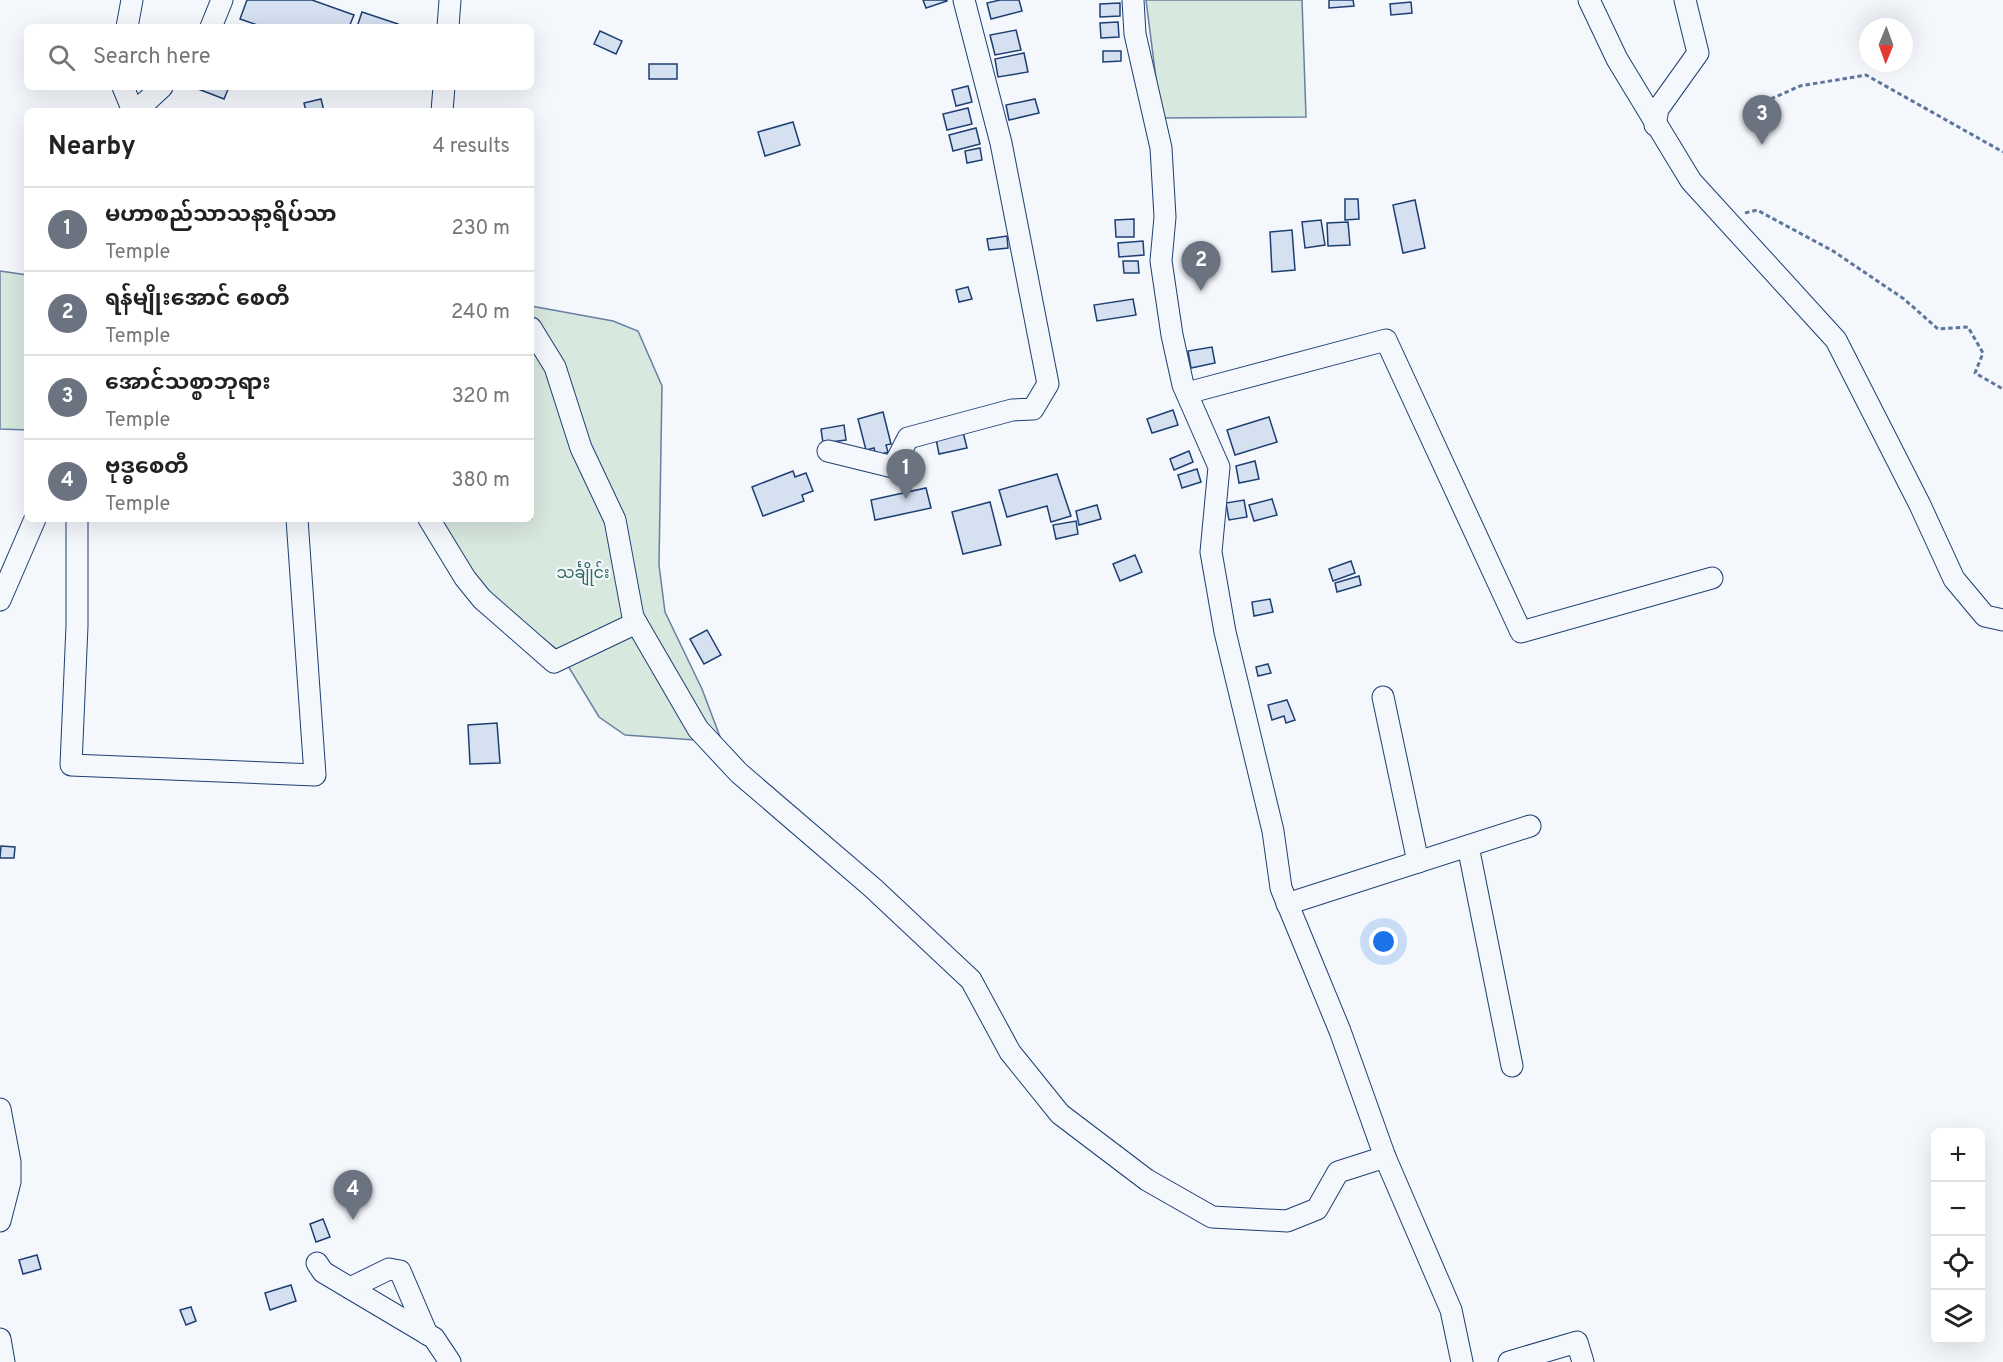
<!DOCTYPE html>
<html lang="en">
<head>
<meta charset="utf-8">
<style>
  :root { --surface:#fff; --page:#f2f2f2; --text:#222; --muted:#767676; --line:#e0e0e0; --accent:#0f766e }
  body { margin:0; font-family:Overpass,"Noto Sans Myanmar",sans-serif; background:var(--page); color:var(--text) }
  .controls { position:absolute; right:18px; bottom:18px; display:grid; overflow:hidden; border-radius:9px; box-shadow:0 6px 24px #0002 }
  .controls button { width:54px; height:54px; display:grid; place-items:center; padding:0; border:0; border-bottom:2px solid var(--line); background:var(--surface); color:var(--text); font:30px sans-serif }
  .compass { position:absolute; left:1859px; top:18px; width:54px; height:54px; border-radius:50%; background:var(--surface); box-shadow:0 6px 24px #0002; rotate:181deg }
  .you { position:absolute; left:1384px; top:942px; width:21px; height:21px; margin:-15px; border:4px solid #fff; border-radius:50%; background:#1a73e8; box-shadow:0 0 0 9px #1a73e833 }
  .badge { display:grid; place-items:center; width:39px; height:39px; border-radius:50%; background:var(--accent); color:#fff; font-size:20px; font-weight:700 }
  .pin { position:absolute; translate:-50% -50px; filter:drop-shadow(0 2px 3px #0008) }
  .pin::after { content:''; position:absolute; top:32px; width:21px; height:18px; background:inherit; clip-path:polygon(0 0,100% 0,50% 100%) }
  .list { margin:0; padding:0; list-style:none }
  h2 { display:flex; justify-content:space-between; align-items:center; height:78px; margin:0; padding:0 24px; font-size:26px }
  h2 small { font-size:20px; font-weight:400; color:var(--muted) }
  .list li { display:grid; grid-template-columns:39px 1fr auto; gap:18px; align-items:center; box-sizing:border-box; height:84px; padding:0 24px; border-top:2px solid var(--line) }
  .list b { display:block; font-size:22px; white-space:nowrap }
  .list p { margin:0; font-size:20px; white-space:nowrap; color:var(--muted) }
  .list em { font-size:20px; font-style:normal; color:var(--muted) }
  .icon { flex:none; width:33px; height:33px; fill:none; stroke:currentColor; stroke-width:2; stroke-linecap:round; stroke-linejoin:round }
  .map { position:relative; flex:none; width:2003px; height:1362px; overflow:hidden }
  .search { position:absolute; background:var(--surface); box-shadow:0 6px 24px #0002; left:24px; top:24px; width:510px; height:66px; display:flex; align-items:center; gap:15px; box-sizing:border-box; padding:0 21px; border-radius:9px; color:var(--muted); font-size:22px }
  .panel { position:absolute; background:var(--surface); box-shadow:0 6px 24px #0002; left:24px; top:108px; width:510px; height:414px; border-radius:9px }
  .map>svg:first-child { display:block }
  .green { fill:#d7e8df; stroke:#687fa3; stroke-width:1.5 }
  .building { fill:#d5e0f0; stroke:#1d3f73; stroke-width:1.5 }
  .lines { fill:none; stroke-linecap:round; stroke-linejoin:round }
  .minor-casing { stroke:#1d3f73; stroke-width:23 }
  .path { stroke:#5e769c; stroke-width:3; stroke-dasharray:4.5 3; stroke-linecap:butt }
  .minor { stroke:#f4f7fb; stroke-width:21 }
  .labels { text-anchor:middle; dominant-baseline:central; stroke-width:4.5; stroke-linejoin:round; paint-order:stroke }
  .park-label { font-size:16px; fill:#2c6c60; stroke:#f4f7fb }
</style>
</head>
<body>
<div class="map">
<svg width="2003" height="1362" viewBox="0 0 2003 1362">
  <rect width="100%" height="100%" fill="#f4f7fb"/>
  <g class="green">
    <path d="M1146,0H1302L1306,117L1161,118Z"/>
    <path d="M0,271L27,275V430L0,429Z"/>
    <path d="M531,306L613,321L638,331L662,386L659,565L665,612L702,689L722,742L625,735L599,717L559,651L485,593L439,519H531Z"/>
  </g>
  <g class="building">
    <path d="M247,0H312L354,15L349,27H263L240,19Z"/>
    <path d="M923,0H947V1L926,8Z"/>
    <path d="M1000,0H1019L1022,11L991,19L987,3Z"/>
    <path d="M1329,0H1353L1354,6L1329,8Z"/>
    <path d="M1411,2L1412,13L1391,15L1390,4Z"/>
    <path d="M1120,3V16L1100,17V4Z"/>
    <path d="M362,12L398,24L397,27H357Z"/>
    <path d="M1118,22L1119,37L1101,38L1100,23Z"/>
    <path d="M1016,30L1021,50L995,55L990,35Z"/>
    <path d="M600,31L622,41L616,54L594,44Z"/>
    <path d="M1103,51H1121V61L1103,62Z"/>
    <path d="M1024,53L1028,72L998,77L995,59Z"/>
    <rect x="649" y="64" width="28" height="15"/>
    <path d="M968,86L972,102L956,106L952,90Z"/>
    <path d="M193,87H229L224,99Z"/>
    <path d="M321,99L324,111H306L304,103Z"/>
    <path d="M1035,99L1039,113L1009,120L1006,105Z"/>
    <path d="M968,108L972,124L947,130L943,114Z"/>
    <path d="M793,122L800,145L765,156L758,132Z"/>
    <path d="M976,128L980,144L953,151L949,135Z"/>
    <path d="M980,148L982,160L967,163L965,151Z"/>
    <path d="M1345,199H1358L1359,219L1345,220Z"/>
    <path d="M1415,200L1425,248L1403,253L1393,205Z"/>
    <path d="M1134,219V237H1116L1115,220Z"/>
    <path d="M1321,220L1325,245L1305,248L1302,222Z"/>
    <path d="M1348,222L1350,245L1328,246L1327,223Z"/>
    <path d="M1292,230L1295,270L1272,272L1270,232Z"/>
    <path d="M1007,236L1008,248L989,250L987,239Z"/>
    <path d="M1143,241L1144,255L1119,257L1118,243Z"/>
    <path d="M1123,261H1138L1139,273H1124Z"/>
    <path d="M968,287L972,299L959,302L956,290Z"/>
    <path d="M1133,299L1136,315L1097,321L1094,305Z"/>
    <path d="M1212,347L1215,363L1191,368L1188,351Z"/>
    <path d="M1173,410L1178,425L1152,433L1147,419Z"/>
    <path d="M883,412L891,444L886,445L888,452L876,456L874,448L866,450L858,419Z"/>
    <path d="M1269,417L1277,442L1235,455L1227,430Z"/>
    <path d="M844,425L846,440L823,443L821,429Z"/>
    <path d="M962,428L967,448L939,454L935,434Z"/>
    <path d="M1189,451L1193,462L1174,470L1170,459Z"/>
    <path d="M1255,461L1259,479L1239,483L1236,466Z"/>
    <path d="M1197,469L1201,482L1182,488L1178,475Z"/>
    <path d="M793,471L795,477L806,473L813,491L802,495L804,501L763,516L752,487Z"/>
    <path d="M1057,474L1071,516L1051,522L1047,506L1007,517L999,490Z"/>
    <path d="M926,488L931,508L875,520L871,500Z"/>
    <path d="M1272,499L1277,515L1254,521L1249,505Z"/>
    <path d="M1244,500L1247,517L1229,520L1226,503Z"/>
    <path d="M990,502L1001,545L963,554L952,512Z"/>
    <path d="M1097,505L1101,519L1079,525L1076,511Z"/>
    <path d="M1076,521L1078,534L1056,539L1053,525Z"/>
    <path d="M1135,555L1142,572L1120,581L1113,564Z"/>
    <path d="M1351,561L1355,573L1333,581L1329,569Z"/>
    <path d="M1359,576L1361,585L1337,592L1335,583Z"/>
    <path d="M1270,599L1273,612L1254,616L1252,602Z"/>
    <path d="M707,630L721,655L704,664L690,639Z"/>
    <path d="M1268,664L1271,673L1258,676L1256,667Z"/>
    <path d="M1287,700L1295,720L1286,723L1284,716L1272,720L1268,705Z"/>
    <path d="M497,723L500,763L470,764L468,725Z"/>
    <path d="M1,846L15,847L14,858H0Z"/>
    <path d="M323,1219L330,1237L316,1242L310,1224Z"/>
    <path d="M37,1255L41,1269L23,1274L19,1260Z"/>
    <path d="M291,1285L296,1301L270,1310L265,1293Z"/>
    <path d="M191,1307L196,1321L186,1325L180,1310Z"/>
  </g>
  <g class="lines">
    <defs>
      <g id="minor">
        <path d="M1133,0L1135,34L1161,148L1165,217L1161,261L1172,335L1183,385L1219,467L1211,552L1225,632L1273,831L1281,888L1340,1031L1385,1157L1451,1310L1462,1362"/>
        <path d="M1589,0L1617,59L1691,181L1836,340L1920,505L1954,579L1985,616L2003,620"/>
        <path d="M127,27L132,0"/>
        <path d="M211,27L222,0"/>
        <path d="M448,27L450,0"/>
        <path d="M123,87L133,111"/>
        <path d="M136,111L162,87"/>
        <path d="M442,111L444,87"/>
        <path d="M1655,125L1658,109L1698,53L1685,0"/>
        <path d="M531,328L555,367L581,448L615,520L633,617L698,729L739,773L873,888L971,980L1010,1052L1060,1114L1147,1180L1212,1217L1287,1221L1317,1209L1338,1172L1385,1157"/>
        <path d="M1187,393L1386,340L1521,632L1712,578"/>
        <path d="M828,451L893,467L908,438L1012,410L1033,409L1048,384L1001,143L964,0"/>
        <path d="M77,519V626L71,765L315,775L297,519"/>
        <path d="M429,519L465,578L482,599L554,662L636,623"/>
        <path d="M0,600L35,519"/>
        <path d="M1383,697L1418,862"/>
        <path d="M1468,846L1512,1066"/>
        <path d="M1287,904L1530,826"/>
        <path d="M0,1109L10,1162V1182L0,1221"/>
        <path d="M317,1263L323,1272L434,1338L450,1362"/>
        <path d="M350,1288L389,1269L400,1271L427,1334"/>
        <path d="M0,1339L4,1362"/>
        <path d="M1509,1362L1577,1342L1583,1362"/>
      </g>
    </defs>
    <use href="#minor" class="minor-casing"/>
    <g class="path">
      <path d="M1764,102L1800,86L1866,75L2003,152"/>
      <path d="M1745,213L1757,210L1833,251L1904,299L1938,329L1968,327L1983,353L1975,373L2003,389"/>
    </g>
    <use href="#minor" class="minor"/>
  </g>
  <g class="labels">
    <g class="park-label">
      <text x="583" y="574">သင်္ချိုင်း</text>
    </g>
  </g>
</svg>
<div class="controls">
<button>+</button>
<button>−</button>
<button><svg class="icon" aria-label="locate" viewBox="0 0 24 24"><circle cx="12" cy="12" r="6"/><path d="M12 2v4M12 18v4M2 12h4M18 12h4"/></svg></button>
<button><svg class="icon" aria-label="layers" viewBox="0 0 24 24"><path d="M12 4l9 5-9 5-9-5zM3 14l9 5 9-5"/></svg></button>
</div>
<svg class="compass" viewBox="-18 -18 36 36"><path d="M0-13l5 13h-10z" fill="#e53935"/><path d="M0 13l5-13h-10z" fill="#767676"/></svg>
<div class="you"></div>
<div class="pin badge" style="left:906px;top:499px;background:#6b7280">1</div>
<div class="pin badge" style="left:1201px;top:291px;background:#6b7280">2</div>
<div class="pin badge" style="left:1762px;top:145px;background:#6b7280">3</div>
<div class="pin badge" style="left:353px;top:1220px;background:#6b7280">4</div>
<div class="search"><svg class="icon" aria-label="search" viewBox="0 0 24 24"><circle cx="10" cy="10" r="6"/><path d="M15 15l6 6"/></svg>Search here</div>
<section class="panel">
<h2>Nearby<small>4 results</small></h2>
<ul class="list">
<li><span class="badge" style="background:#6b7280">1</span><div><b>မဟာစည်သာသနာ့ရိပ်သာ</b><p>Temple</p></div><em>230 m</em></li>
<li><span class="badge" style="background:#6b7280">2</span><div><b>ရန်မျိုးအောင် စေတီ</b><p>Temple</p></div><em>240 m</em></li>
<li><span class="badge" style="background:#6b7280">3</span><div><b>အောင်သစ္စာဘုရား</b><p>Temple</p></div><em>320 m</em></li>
<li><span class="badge" style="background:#6b7280">4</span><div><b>ဗုဒ္ဓစေတီ</b><p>Temple</p></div><em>380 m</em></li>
</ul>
</section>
</div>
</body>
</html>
